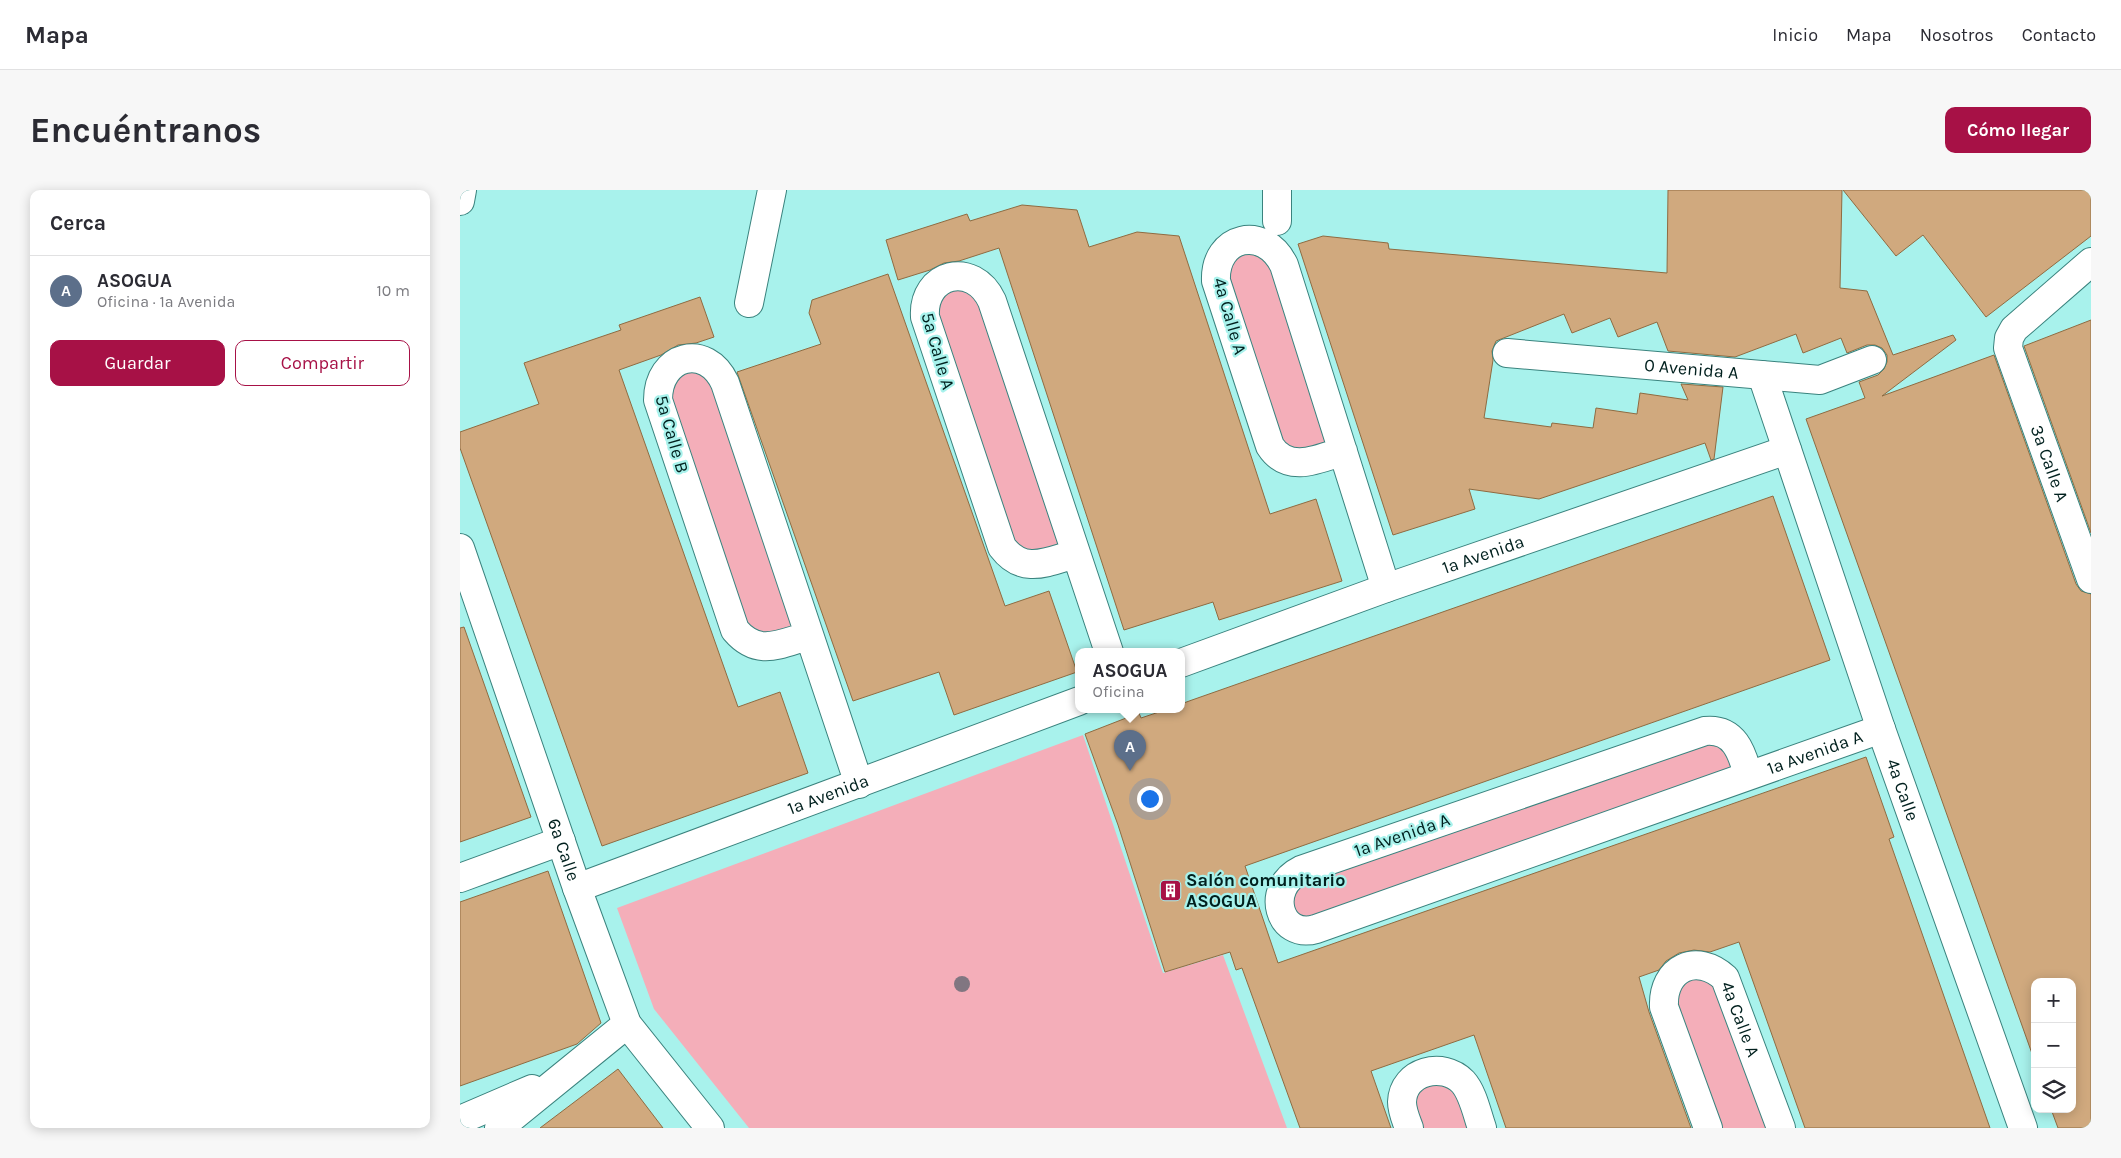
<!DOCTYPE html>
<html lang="es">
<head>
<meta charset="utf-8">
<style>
  :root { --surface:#fff; --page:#f7f7f7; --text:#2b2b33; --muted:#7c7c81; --line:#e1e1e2; --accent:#a71146 }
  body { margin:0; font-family:Karla,sans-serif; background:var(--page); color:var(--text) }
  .controls { position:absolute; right:15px; bottom:15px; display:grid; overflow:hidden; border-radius:10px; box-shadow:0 2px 12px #0003 }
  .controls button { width:45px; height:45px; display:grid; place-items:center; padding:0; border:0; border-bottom:1px solid var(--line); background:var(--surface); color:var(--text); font:25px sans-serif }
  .you { position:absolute; left:689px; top:608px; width:18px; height:18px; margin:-12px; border:4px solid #fff; border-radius:50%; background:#1a73e8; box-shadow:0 0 0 8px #1a73e833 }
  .badge { display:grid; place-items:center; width:32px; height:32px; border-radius:50%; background:var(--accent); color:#fff; font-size:16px; font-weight:700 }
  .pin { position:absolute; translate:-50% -41px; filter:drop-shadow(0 1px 2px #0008) }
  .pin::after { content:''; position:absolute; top:26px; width:18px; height:15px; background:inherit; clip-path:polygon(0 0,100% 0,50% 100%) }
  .popup { position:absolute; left:615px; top:458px; width:110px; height:65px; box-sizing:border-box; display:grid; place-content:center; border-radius:10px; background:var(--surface); filter:drop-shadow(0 1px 4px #0005); font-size:16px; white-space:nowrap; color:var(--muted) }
  .popup b { font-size:19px; color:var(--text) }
  .popup::after { content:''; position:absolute; left:50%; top:100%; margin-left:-10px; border:10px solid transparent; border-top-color:var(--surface) }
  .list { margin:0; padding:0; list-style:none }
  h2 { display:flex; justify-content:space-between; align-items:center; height:65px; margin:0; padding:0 20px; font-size:21px }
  h2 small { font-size:16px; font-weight:400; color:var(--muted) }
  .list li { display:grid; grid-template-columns:32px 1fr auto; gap:15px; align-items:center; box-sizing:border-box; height:70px; padding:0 20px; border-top:1px solid var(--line) }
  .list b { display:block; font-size:19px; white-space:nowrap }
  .list p { margin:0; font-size:16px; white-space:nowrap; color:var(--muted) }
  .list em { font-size:16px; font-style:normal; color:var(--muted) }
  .actions { display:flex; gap:10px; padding:15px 20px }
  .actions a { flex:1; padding:11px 0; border:1px solid var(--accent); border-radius:10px; text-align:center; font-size:18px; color:var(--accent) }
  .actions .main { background:var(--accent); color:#fff }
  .icon { flex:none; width:28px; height:28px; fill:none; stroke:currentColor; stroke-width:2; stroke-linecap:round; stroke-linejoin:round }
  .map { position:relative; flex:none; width:1631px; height:938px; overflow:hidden; border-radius:10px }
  header { display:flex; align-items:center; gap:30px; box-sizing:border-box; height:70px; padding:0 25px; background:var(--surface); border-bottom:1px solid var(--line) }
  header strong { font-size:24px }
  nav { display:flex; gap:28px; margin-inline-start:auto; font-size:18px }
  .intro { display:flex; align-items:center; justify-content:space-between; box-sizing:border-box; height:120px; padding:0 30px }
  h1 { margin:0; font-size:35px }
  .button { padding:12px 22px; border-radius:10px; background:var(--accent); color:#fff; font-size:18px; font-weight:700 }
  main { display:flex; gap:30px; padding:0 30px }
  aside { flex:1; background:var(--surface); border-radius:10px; box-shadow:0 2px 12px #0003 }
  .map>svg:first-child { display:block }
  .green { fill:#f4aeb9 }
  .building { fill:#d0a97e; stroke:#8f6b41 }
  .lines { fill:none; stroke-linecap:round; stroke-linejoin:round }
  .street-casing { stroke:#3a837e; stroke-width:30 }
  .street { stroke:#fff; stroke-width:28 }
  .tree { fill:#817681 }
  .labels { text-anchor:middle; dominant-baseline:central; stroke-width:4.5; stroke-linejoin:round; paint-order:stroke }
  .street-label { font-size:18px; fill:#01201e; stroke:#a8f2ec }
  .poi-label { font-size:18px; font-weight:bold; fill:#01201e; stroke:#a8f2ec; text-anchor:start }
</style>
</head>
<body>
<header>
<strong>Mapa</strong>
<nav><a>Inicio</a><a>Mapa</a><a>Nosotros</a><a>Contacto</a></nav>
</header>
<div class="intro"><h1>Encuéntranos</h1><a class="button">Cómo llegar</a></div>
<main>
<aside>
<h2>Cerca<small></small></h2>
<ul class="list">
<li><span class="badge" style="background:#5c6f8a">A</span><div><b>ASOGUA</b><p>Oficina · 1a Avenida</p></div><em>10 m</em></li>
</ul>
<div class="actions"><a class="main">Guardar</a><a>Compartir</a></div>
</aside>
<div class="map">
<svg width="1631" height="938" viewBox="0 0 1631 938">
  <rect width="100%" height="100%" fill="#a8f2ec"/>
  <g class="green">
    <path d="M810,56L883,261L826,270L759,70Z"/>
    <path d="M519,92L615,364L557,372L467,106Z"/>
    <path d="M252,174L348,446L291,454L201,188Z"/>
    <path d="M1245,541L1288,585L849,740L820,702Z"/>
    <path d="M623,545L703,783L763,765L827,938H289L194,819L157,718Z"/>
    <path d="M1245,775L1321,938H1248L1206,796Z"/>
    <path d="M984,880L1022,938H949L945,901Z"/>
  </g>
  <g class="building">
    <path d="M1208,0H1382L1380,98L1407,101L1433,165L1493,145L1496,150L1422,206L1534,165L1616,394L1621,401L1631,404V938H1598L1591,919H1612V792H1575V872L1346,229L1405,208L1399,192L1418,185L1424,179L1427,172V165L1422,158L1415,155H1407L1387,163L1381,148L1343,163L1336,144L1275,167L1208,161L1197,132L1158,147L1150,128L1112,143L1104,124L1036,151L1032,161L1033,170L1024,228L1091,237L1092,233L1133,238L1136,218L1177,224L1180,203L1228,210L1221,194L1263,197L1254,269L1251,270L1245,253L1079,309L1009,299L1015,319L933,345L838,54L863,46L928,53L929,59L1207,83Z"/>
    <path d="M1383,0H1631V46L1526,127L1463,45L1436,66Z"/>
    <path d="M562,15L617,20L629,57L677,42L719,46L810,324L856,309L882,391L759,430L753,412L664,440L539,58L499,71L484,73L470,80L438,90L426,50L507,24L510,31Z"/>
    <path d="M428,84L545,416L589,401L617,482L494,525L479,482L393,511L277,182L361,154L349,123L352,110Z"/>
    <path d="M240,107L254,147L236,153L218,155L201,165L159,180L278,517L320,502L348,583L142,656L0,258V242L79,214L64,173L161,140L159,135Z"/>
    <path d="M1631,130V343L1564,156Z"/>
    <path d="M1313,306L1370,470L785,676L818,773L1406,567L1434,647L1429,649L1530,938H1345L1279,752L1250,762L1234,760L1219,763L1206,771L1199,780L1179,787L1189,822L1231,938H1046L1014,845L911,881L931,938H840L782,778L776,780L770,762L705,782L658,635L625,544L679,523L681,528L705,520H721V514L732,510Z"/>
    <path d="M4,437L71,627L0,652V438Z"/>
    <path d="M88,681L141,833L117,854L0,896V712Z"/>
    <path d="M158,879L203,938H80L125,904Z"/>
  </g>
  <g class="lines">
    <defs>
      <g id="street">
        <path d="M817,0V31"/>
        <path d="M0,11L2,0"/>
        <path id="s1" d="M1631,72L1554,139L1549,148L1548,158L1631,389"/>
        <path d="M289,113L312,0"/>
        <path id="s2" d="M1047,163L1360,190L1412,170"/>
        <path id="s3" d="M1302,185L1421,539L1563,938"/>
        <path d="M883,261C859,269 828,284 810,256L756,91C754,46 804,34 824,75L926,398"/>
        <path id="s4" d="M0,358L117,698L167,834L250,938"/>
        <path d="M615,364C587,372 563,385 542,357L465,127C462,83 513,70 532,111L649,462"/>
        <path d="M348,446C319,454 298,467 275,440L198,210C198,165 246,152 265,193L399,594"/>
        <path id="s5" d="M721,473L926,398L1327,260"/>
        <path id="s6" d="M1288,585C1282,562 1274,538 1245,541L841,680C804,698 819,750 856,739L1421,539"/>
        <path d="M0,688L101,651"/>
        <path id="s7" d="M117,698L619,511"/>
        <path d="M0,930L72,899"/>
        <path d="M39,938L167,834"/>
        <path d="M949,938C946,930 942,921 942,912C943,881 983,871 1003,892C1013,903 1017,924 1022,938"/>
        <path id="s8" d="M1248,938L1204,817C1202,778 1237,762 1265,788L1321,938"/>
      </g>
    </defs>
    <use href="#street" class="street-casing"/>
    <use href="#street" class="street"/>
  </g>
  <circle class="tree" cx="502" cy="794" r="8"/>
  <defs>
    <symbol id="building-square" viewBox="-11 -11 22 22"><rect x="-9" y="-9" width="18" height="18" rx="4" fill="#a71146" stroke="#a8f2ec"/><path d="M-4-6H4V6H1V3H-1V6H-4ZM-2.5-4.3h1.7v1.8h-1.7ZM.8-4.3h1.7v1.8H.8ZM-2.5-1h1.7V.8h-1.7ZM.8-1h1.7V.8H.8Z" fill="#fff"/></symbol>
  </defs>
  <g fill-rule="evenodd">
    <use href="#building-square" x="698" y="688" width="25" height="25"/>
  </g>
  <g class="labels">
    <g class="street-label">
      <text transform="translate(770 126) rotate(74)">4a Calle A</text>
      <text transform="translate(478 161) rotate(74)">5a Calle A</text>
      <text stroke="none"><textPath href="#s2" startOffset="185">0 Avenida A</textPath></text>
      <text transform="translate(212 244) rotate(74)">5a Calle B</text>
      <text stroke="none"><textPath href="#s1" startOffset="245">3a Calle A</textPath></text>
      <text stroke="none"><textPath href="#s5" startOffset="321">1a Avenida</textPath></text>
      <text stroke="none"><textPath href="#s6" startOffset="1119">1a Avenida A</textPath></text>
      <text stroke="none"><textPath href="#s3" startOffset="438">4a Calle</textPath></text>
      <text stroke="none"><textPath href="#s7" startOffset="268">1a Avenida</textPath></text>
      <text transform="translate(942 645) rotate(-19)">1a Avenida A</text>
      <text stroke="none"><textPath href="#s4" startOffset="319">6a Calle</textPath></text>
      <text stroke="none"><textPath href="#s8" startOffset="264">4a Calle A</textPath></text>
    </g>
    <g class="poi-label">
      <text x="726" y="690">Salón comunitario<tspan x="726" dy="21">ASOGUA</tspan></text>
    </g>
  </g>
</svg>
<div class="controls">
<button>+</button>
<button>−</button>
<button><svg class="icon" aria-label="layers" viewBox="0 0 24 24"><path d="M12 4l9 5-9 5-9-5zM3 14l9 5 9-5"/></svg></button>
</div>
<div class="you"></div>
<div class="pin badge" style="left:670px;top:581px;background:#5c6f8a">A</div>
<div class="popup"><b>ASOGUA</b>Oficina</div>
</div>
</main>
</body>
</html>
